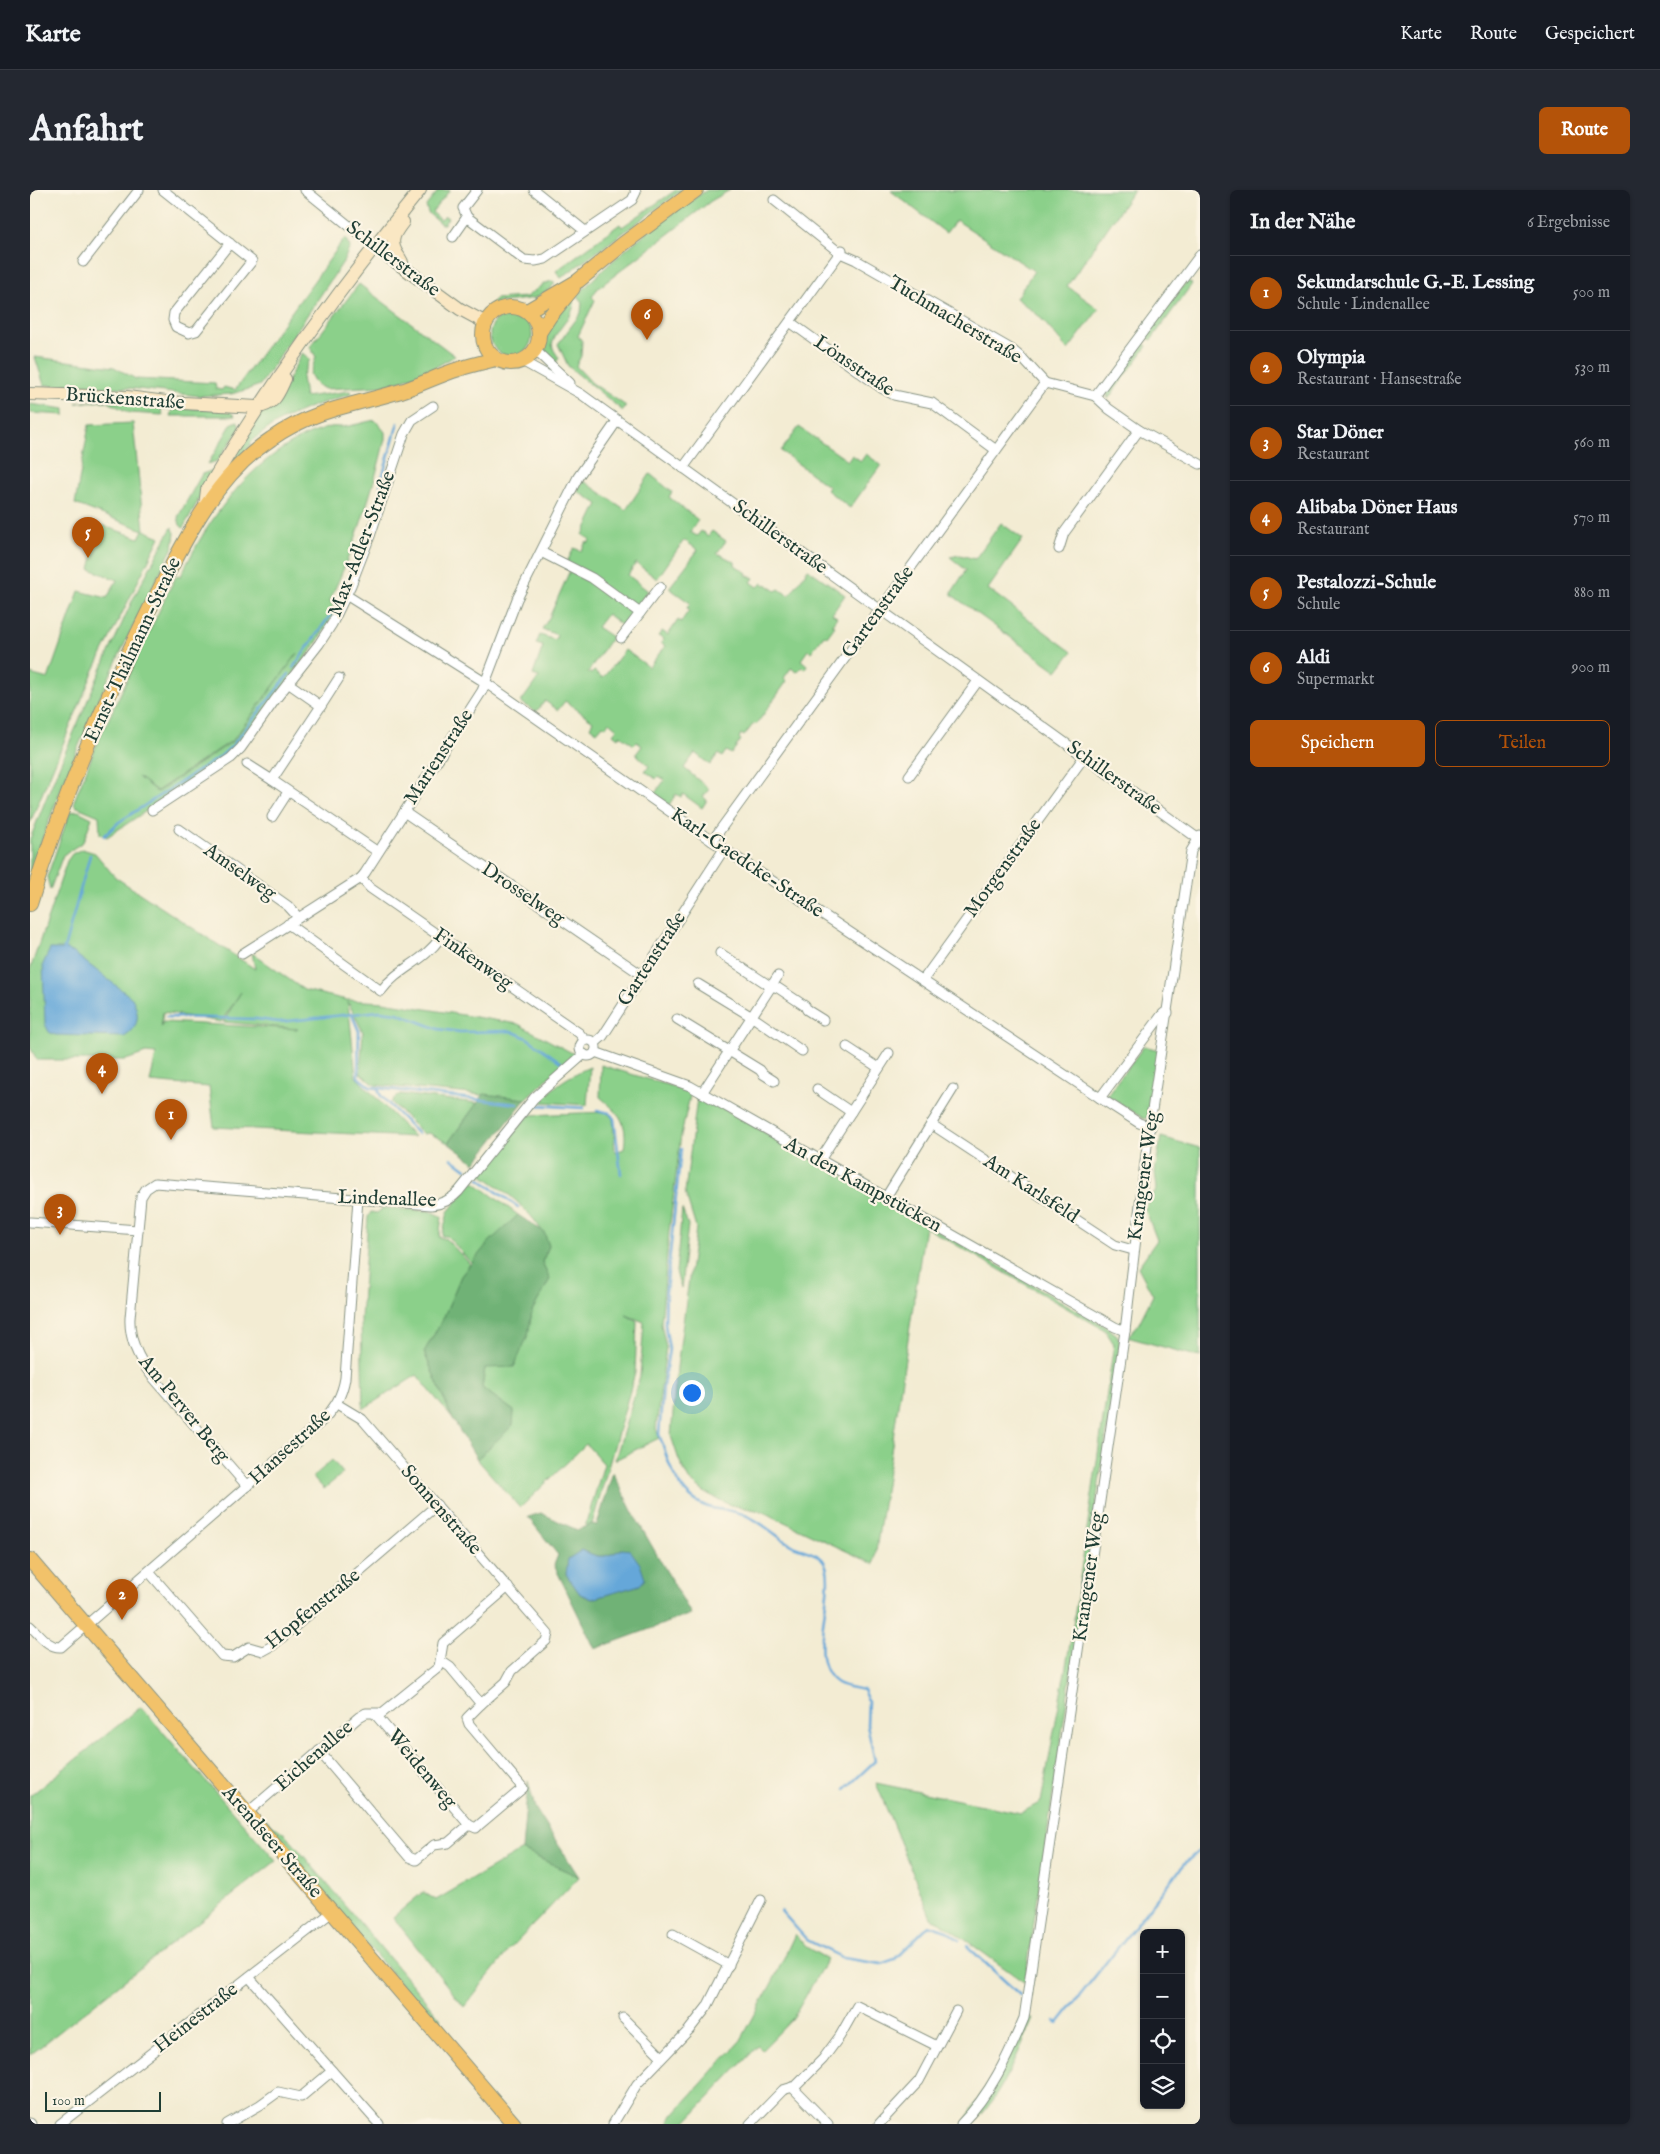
<!DOCTYPE html>
<html lang="de">
<head>
<meta charset="utf-8">
<style>
  :root { --surface:#171b24; --page:#242831; --text:#f1f3f6; --muted:#9ea1a6; --line:#363941; --accent:#b45309 }
  body { margin:0; font-family:"IM FELL English",serif; background:var(--page); color:var(--text) }
  .controls { position:absolute; right:15px; bottom:15px; display:grid; overflow:hidden; border-radius:8px; box-shadow:0 1px 4px #0004 }
  .controls button { width:45px; height:45px; display:grid; place-items:center; padding:0; border:0; border-bottom:1px solid var(--line); background:var(--surface); color:var(--text); font:25px sans-serif }
  .scale { position:absolute; left:15px; bottom:12px; width:116px; box-sizing:border-box; padding-left:5px; border:2px solid #1f3d34; border-top:0; font-size:14px; line-height:18px; white-space:nowrap; color:#1f3d34; -webkit-text-stroke:4px #fcf5e5; paint-order:stroke }
  .you { position:absolute; left:661px; top:1202px; width:18px; height:18px; margin:-12px; border:4px solid #fff; border-radius:50%; background:#1a73e8; box-shadow:0 0 0 8px #1a73e833 }
  .badge { display:grid; place-items:center; width:32px; height:32px; border-radius:50%; background:var(--accent); color:#fff; font-size:16px; font-weight:700 }
  .pin { position:absolute; translate:-50% -41px; filter:drop-shadow(0 1px 2px #0008) }
  .pin::after { content:''; position:absolute; top:26px; width:18px; height:15px; background:inherit; clip-path:polygon(0 0,100% 0,50% 100%) }
  .list { margin:0; padding:0; list-style:none }
  h2 { display:flex; justify-content:space-between; align-items:center; height:65px; margin:0; padding:0 20px; font-size:21px }
  h2 small { font-size:16px; font-weight:400; color:var(--muted) }
  .list li { display:grid; grid-template-columns:32px 1fr auto; gap:15px; align-items:center; box-sizing:border-box; height:75px; padding:0 20px; border-top:1px solid var(--line) }
  .list b { display:block; font-size:19px; white-space:nowrap }
  .list p { margin:0; font-size:16px; white-space:nowrap; color:var(--muted) }
  .list em { font-size:16px; font-style:normal; color:var(--muted) }
  .actions { display:flex; gap:10px; padding:15px 20px }
  .actions a { flex:1; padding:11px 0; border:1px solid var(--accent); border-radius:8px; text-align:center; font-size:18px; color:var(--accent) }
  .actions .main { background:var(--accent); color:#fff }
  .icon { flex:none; width:28px; height:28px; fill:none; stroke:currentColor; stroke-width:2; stroke-linecap:round; stroke-linejoin:round }
  .map { position:relative; flex:none; width:1170px; height:1934px; overflow:hidden; border-radius:8px }
  header { display:flex; align-items:center; gap:30px; box-sizing:border-box; height:70px; padding:0 25px; background:var(--surface); border-bottom:1px solid var(--line) }
  header strong { font-size:24px }
  nav { display:flex; gap:28px; margin-inline-start:auto; font-size:18px }
  .intro { display:flex; align-items:center; justify-content:space-between; box-sizing:border-box; height:120px; padding:0 30px }
  h1 { margin:0; font-size:35px }
  .button { padding:12px 22px; border-radius:8px; background:var(--accent); color:#fff; font-size:18px; font-weight:700 }
  main { display:flex; gap:30px; padding:0 30px }
  aside { flex:1; background:var(--surface); border-radius:8px; box-shadow:0 1px 4px #0004 }
  .map>svg:first-child { display:block }
  .green { fill:#8bd08a; stroke:#55865f; fill-rule:evenodd }
  .forest { fill:#70b276; stroke:#487855; fill-rule:evenodd }
  .water { fill:#65a7d9; stroke:#427286 }
  .lines { fill:none; stroke-linecap:round; stroke-linejoin:round }
  .stream { stroke:#65a7d9; stroke-width:2.5 }
  .street-casing { stroke:#899484; stroke-width:11 }
  .secondary-casing { stroke:#899484; stroke-width:14 }
  .primary-casing { stroke:#899484; stroke-width:16 }
  .street { stroke:#fff; stroke-width:9 }
  .secondary { stroke:#fae7c3; stroke-width:12 }
  .primary { stroke:#f2c26a; stroke-width:14 }
  .labels { text-anchor:middle; dominant-baseline:central; stroke-width:4.5; stroke-linejoin:round; paint-order:stroke }
  .street-label { font-size:20px; fill:#1f3d34; stroke:#fcf5e5 }
</style>
</head>
<body>
<header>
<strong>Karte</strong>
<nav><a>Karte</a><a>Route</a><a>Gespeichert</a></nav>
</header>
<div class="intro"><h1>Anfahrt</h1><a class="button">Route</a></div>
<main>
<div class="map">
<svg width="1170" height="1934" viewBox="0 0 1170 1934">
  <rect width="100%" height="100%" fill="#fcf5e5"/>
  <filter id="ink" filterUnits="userSpaceOnUse"><feTurbulence type="fractalNoise" baseFrequency=".02" numOctaves="2"/><feDisplacementMap in="SourceGraphic" scale="10" xChannelSelector="R" yChannelSelector="G"/><feConvolveMatrix kernelMatrix="1 2 1 2 8 2 1 2 1" color-interpolation-filters="sRGB"/></filter>
  <filter id="wash" filterUnits="userSpaceOnUse"><feTurbulence type="fractalNoise" baseFrequency=".0096" numOctaves="4" result="noise"/><feDisplacementMap in="SourceGraphic" scale="20" xChannelSelector="R" yChannelSelector="G"/><feGaussianBlur stdDeviation="1.12" result="paint"/><feColorMatrix in="noise" values="0 0 0 0 0 0 0 0 0 0 0 0 0 0 0 0 0 1.4 0 .05"/><feComposite in="paint" operator="in"/></filter>
  <g filter="url(#wash)">
    <rect width="100%" height="100%" fill="#f3ecd3"/>
    <g class="green">
      <path d="M409,0H420L402,22L411,30L415,26L418,28L414,34H411L398,23L396,16Z"/>
      <path d="M646,0H652L531,88L526,81L590,34L592,37Z"/>
      <path d="M677,0H700L681,11L567,99L562,107L565,110L548,146L552,151L551,166L546,176L562,193L596,216L593,221L538,176L528,154L551,123L552,112L547,106C585,65 630,30 677,0Z"/>
      <path d="M1104,0L1037,96L1069,119L1038,160L1009,126L986,108L1004,81L926,30L916,43L861,1Z"/>
      <path d="M315,48L320,57L313,72L230,195L219,199L201,204L170,206L99,198L14,195L5,167L84,177L106,189L185,193L186,199L192,200L194,197L205,200Z"/>
      <path d="M523,91L525,93L520,99L505,108L460,114L465,109L496,107L515,93Z"/>
      <path d="M1157,91L1162,94L1121,150L1115,146Z"/>
      <path d="M329,94L425,166L397,182L354,196L295,199L286,194L280,184L286,167L280,157Z"/>
      <path d="M541,110L544,113C544,128 518,146 523,158C524,161 527,165 529,168L525,174C499,148 524,131 541,110Z"/>
      <circle cx="481" cy="145" r="21"/>
      <path d="M1111,151L1117,156L1078,209L1076,198Z"/>
      <path d="M272,163L280,169L272,187L275,207L320,201L322,204C285,214 248,227 220,253L221,255L195,280L228,221L254,198Z"/>
      <path d="M69,210L130,217L133,225L100,223L76,211L46,213Z"/>
      <path d="M0,214L35,219V225L0,223Z"/>
      <path d="M143,218L198,220L205,226H140Z"/>
      <path d="M345,230L355,242V249C342,304 324,358 300,410L305,423L284,457L202,564L77,647L70,644L69,626L45,616L44,611L66,556L139,400L147,385L151,386C179,325 229,257 297,238C301,236 307,237 312,237C323,236 334,232 345,230ZM268,463L203,551L127,602L108,587L127,601L203,550Z"/>
      <path d="M208,231L210,239L187,271L178,274L202,233Z"/>
      <path d="M103,233L114,340L130,347L63,482L0,633V484L18,489L49,401L77,408L87,390L60,379L71,335L109,348L113,340L45,314L59,235Z"/>
      <path d="M769,237L818,271L822,265L831,271L836,264L851,275L820,318L797,300L799,297L751,261Z"/>
      <path d="M181,281L184,283L153,338L150,335L148,327L172,284Z"/>
      <path d="M620,284L642,302L639,307L668,330L660,342L667,346L671,341L678,346L682,341L696,351L687,363L705,372V375L717,383L716,385L724,388L721,392L728,397L732,393L735,395L736,394L746,401L749,399L759,406L778,379L815,405L802,424L807,427L802,434L805,436L797,447L794,445L781,462L778,460L771,470L777,475L775,479L772,477L767,482L761,478L754,488L757,491L726,535L724,533L714,546L711,544L709,548L711,550L701,564L696,561L692,567L688,564L680,575L665,563L654,578L679,599L673,607L677,610L672,618L653,604L651,607L646,604L639,615L624,604L635,590L629,586L626,589L615,581L619,576L606,564L612,556L607,552L604,555L590,545L588,548L583,544L587,539L579,532L576,537L573,535L567,542L560,537L563,531L535,511L528,520L515,511L506,522L491,512L509,487L503,485L513,456L506,454L510,445L525,450L527,445L512,439L519,428L541,378L536,374L544,358L551,361L556,352L559,353L560,349L553,345L568,314L547,301L552,290L596,320ZM654,350L668,360L639,398L660,413L657,418L659,420L651,432L648,430L638,445L632,441L628,446L634,449L631,453L635,456L619,477L595,460L573,488L564,481L561,484L558,482L582,447L567,437L577,424L595,438L607,421L604,419L618,401L598,385L606,373L627,389Z"/>
      <path d="M971,333L993,349L958,399L1042,462L1027,481L922,405V402L936,380L920,367L930,365L945,369Z"/>
      <path d="M142,337L145,343L143,357C88,463 38,571 0,684V649L28,579L63,498L103,409Z"/>
      <path d="M48,621L62,628L53,652L33,665L20,700L17,687L40,622Z"/>
      <path d="M52,659L65,663L85,687L225,779L222,763L274,800L317,810L353,812L488,834L544,864L496,909L345,895L330,883L333,842L318,812L326,887L384,947L184,937L179,897L120,892L126,864L116,863L96,870H7L0,857V780L37,671L42,664ZM211,802L193,832L268,839L133,832L131,837L133,822L191,832Z"/>
      <path d="M1114,856L1129,860L1119,926L1114,929L1077,905Z"/>
      <path d="M571,875L661,902L651,945L639,1042L631,1134L636,1157L626,1238L629,1248L585,1270L610,1186L614,1132L596,1125L607,1131L605,1183L562,1334L555,1337L574,1274L556,1254L490,1318L447,1269L483,1234L484,1221L452,1198L455,1178L498,1145L502,1121L520,1089L512,1072L519,1056C509,1026 475,1000 449,983L499,925L576,922L583,928L585,962L594,959C598,932 590,924 570,907Z"/>
      <path d="M560,877L557,915L512,912C522,895 543,884 560,877Z"/>
      <path d="M370,904L447,913L418,953L399,943L393,944L361,912Z"/>
      <path d="M671,906L1075,1136L1087,1145L1090,1152L995,1793L912,1733L901,1728L846,1593L991,1623L1011,1612L1042,1443L1084,1154L1075,1140L895,1037L844,1374L731,1321L700,1315L674,1302L659,1290L649,1270L641,1246L647,1177L666,1038L655,1002L667,908Z"/>
      <path d="M1131,947L1170,958V1167L1097,1147L1108,1135L1123,1105L1108,1077L1127,1050L1115,1019L1127,999L1125,982Z"/>
      <path d="M443,991L488,1025L441,1073L417,1046H412L418,1022Z"/>
      <path d="M353,1018L400,1021L412,1027L409,1047L416,1049L440,1074L431,1086L413,1129L394,1162L422,1228L387,1185L333,1219L331,1129L338,1027L341,1022L347,1023Z"/>
      <path d="M652,1019L658,1035L651,1098L646,1082Z"/>
      <path d="M302,1270L313,1283L294,1299L283,1287Z"/>
      <path d="M111,1517L246,1671L0,1865V1606Z"/>
      <path d="M235,1629L256,1645L410,1828L412,1843L235,1634Z"/>
      <path d="M492,1660L549,1687L479,1760L434,1817L363,1727L393,1702L406,1710Z"/>
      <path d="M765,1744L776,1757L797,1769L763,1828L732,1860L728,1856L654,1934H638L643,1925L711,1850L744,1789Z"/>
      <path d="M1003,1829C987,1866 972,1905 943,1934H933L996,1830Z"/>
    </g>
    <g class="forest">
      <path d="M454,904L496,909L445,973L418,953Z"/>
      <path d="M488,1025L514,1042L519,1056L512,1072L520,1089L502,1121L498,1145L484,1177L455,1178L452,1198L484,1221L483,1235L447,1269L422,1228L394,1162L413,1129L431,1086L458,1053Z"/>
      <path d="M583,1282L603,1323L661,1424L565,1459L524,1375L528,1365L498,1327L511,1323L547,1340L562,1334L567,1335ZM592,1359L610,1395L562,1409L550,1404L536,1384L552,1360C570,1369 575,1368 592,1359Z"/>
      <path d="M498,1591L505,1618L549,1687L492,1660Z"/>
    </g>
    <g class="water">
      <path d="M20,759H34L44,763L102,808C110,823 110,838 94,847L25,845L19,842L15,834L13,774Z"/>
      <path d="M592,1359L600,1360L610,1374L615,1389L610,1395L562,1409L550,1404L536,1384L538,1369L552,1360C570,1369 575,1368 592,1359Z"/>
    </g>
    <g class="lines">
      <g class="stream">
        <path d="M350,295L368,233"/>
        <path d="M263,478L301,424"/>
        <path d="M74,646L89,632L191,566L202,556L259,484"/>
        <path d="M34,759L60,665"/>
        <path d="M322,825L329,841L328,887L340,897L487,914"/>
        <path d="M136,827L226,829L249,832L350,821L367,823L408,839L430,842L481,841L497,848L532,873"/>
        <path d="M348,899L351,906L388,944"/>
        <path d="M506,915L554,918"/>
        <path d="M567,920L580,923L584,929L591,984"/>
        <path d="M421,968L436,979"/>
        <path d="M448,988L488,1017"/>
        <path d="M631,1250L629,1244L633,1197L639,1159L635,1134L636,1101L651,959"/>
        <path d="M632,1252C640,1280 651,1310 682,1318C693,1320 705,1320 715,1325C733,1332 746,1347 763,1356C771,1360 787,1362 793,1370C811,1393 771,1470 807,1493C814,1497 825,1498 833,1500L838,1511L837,1535L845,1571L815,1599"/>
        <path d="M751,1721L777,1750L813,1768L851,1774L865,1769L899,1735L917,1741L929,1750"/>
        <path d="M937,1756L990,1805"/>
        <path d="M1025,1831L1028,1833L1156,1672L1170,1660"/>
      </g>
    </g>
  </g>
  <g filter="url(#ink)">
    <g class="lines">
      <defs>
        <g id="street">
          <path d="M133,0L222,71L166,141L159,143L146,137L143,130L144,123L200,53"/>
          <path d="M275,0L344,56"/>
          <path d="M504,0L555,41"/>
          <path d="M744,10L810,63L826,70L981,159L993,169L1015,193L1065,206L1079,219L1109,240L1170,274"/>
          <path d="M437,27L494,70L505,71L515,69L602,10L606,2L605,0"/>
          <path d="M423,47L437,27L433,18L447,0"/>
          <path d="M53,72L109,0"/>
          <path d="M760,132L853,199L864,205L902,213L966,260"/>
          <path d="M505,160L540,193"/>
          <path d="M492,171L551,204L1170,650"/>
          <path d="M1065,206L1170,65"/>
          <path d="M653,278L812,60"/>
          <path d="M1029,359L1034,343L1109,240"/>
          <path d="M511,362L562,388L610,423"/>
          <path d="M316,405L456,493L682,651L1070,908L1109,933L1121,937"/>
          <path d="M591,448L630,397"/>
          <path d="M258,493L291,516L242,590L348,662"/>
          <path d="M291,516L309,488"/>
          <path d="M217,574L242,590"/>
          <path d="M879,586L948,491"/>
          <path d="M122,620L201,568L211,558L245,510L289,454L302,434L321,395L340,346L374,244L382,230L403,216"/>
          <path d="M374,622L612,785"/>
          <path d="M242,627L258,602"/>
          <path d="M149,639L258,716L268,727"/>
          <path d="M682,651L1015,193"/>
          <path d="M331,688L340,698L549,843L555,850"/>
          <path d="M258,734L351,801C369,777 393,773 411,747"/>
          <path d="M690,763L740,796L748,798L775,816L777,820L793,830"/>
          <path d="M212,764L331,688L335,683L452,501L487,409L548,287L587,231"/>
          <path d="M893,790L1054,567"/>
          <path d="M668,794L727,830L772,861"/>
          <path d="M647,829L730,880L733,884L744,891"/>
          <circle cx="558" cy="858" r="8"/>
          <path d="M565,853L573,846L694,659"/>
          <path d="M817,857L849,878"/>
          <path d="M565,862L660,896L1085,1137L1095,1141"/>
          <path d="M787,899L821,922"/>
          <path d="M672,903L748,786"/>
          <path d="M1070,908L1131,826L1134,823H1138"/>
          <path d="M901,934L1085,1055L1103,1060"/>
          <path d="M790,970L859,863"/>
          <path d="M856,1007L923,899"/>
          <path d="M0,1032L108,1040"/>
          <path d="M307,1214L332,1229L518,1444L516,1451L482,1481L476,1492L451,1514"/>
          <path d="M217,1296L121,1185C108,1168 99,1149 100,1128L111,1007L116,999L125,993L401,1015C413,1014 421,1010 429,1001L504,908L554,864"/>
          <path d="M119,1382L192,1466L203,1467L219,1457L233,1461L242,1456L407,1315"/>
          <path d="M0,1436C9,1444 18,1458 31,1457L293,1230C305,1217 312,1206 315,1188L328,1009"/>
          <path d="M345,1524L439,1635"/>
          <path d="M289,1561L379,1667L386,1670L404,1655L418,1653L439,1635L446,1638L449,1635L493,1598L439,1534L437,1528L451,1514L420,1477L411,1471"/>
          <path d="M217,1623L329,1527L336,1523H352L409,1477L413,1453L478,1397"/>
          <path d="M643,1744L699,1775"/>
          <path d="M219,1787L349,1934"/>
          <path d="M593,1828L632,1867"/>
          <path d="M762,1897L798,1934"/>
          <path d="M0,1933L1,1934"/>
          <path d="M30,1934L302,1722"/>
          <path d="M197,1934L230,1915L248,1902L271,1907L302,1881"/>
          <path d="M583,1934L607,1894L659,1840L677,1817L731,1710"/>
          <path d="M720,1934L753,1900L766,1896L793,1869L810,1846L827,1816L907,1856"/>
          <path d="M849,1934L889,1891L926,1821"/>
          <path d="M931,1934C961,1904 978,1866 994,1828L1095,1141L1118,947L1161,661L1170,646"/>
        </g>
        <g id="secondary">
          <path d="M373,32C366,41 359,50 366,62C369,68 372,69 373,76"/>
          <path d="M344,56L430,119L456,133"/>
          <path d="M0,204L97,207L136,212L227,217C245,215 248,204 255,189"/>
          <path d="M175,316L177,300C240,194 312,95 390,0"/>
        </g>
        <g id="primary">
          <circle cx="481" cy="145" r="28"/>
          <path d="M497,121L548,91L593,54L666,0"/>
          <path d="M509,143L520,126L543,98"/>
          <path d="M0,714C31,613 72,515 119,420C151,358 181,289 241,249C282,220 324,215 371,201C390,195 409,185 429,179C441,175 454,172 466,169"/>
          <path d="M0,1370L484,1934"/>
        </g>
      </defs>
      <use href="#street" class="street-casing"/>
      <use href="#secondary" class="secondary-casing"/>
      <use href="#primary" class="primary-casing"/>
      <use href="#street" class="street"/>
      <use href="#secondary" class="secondary"/>
      <use href="#primary" class="primary"/>
    </g>
  </g>
  <g class="labels">
    <g class="street-label">
      <text transform="translate(363 69) rotate(37)">Schillerstraße</text>
      <text transform="translate(925 130) rotate(31)">Tuchmacherstraße</text>
      <text transform="translate(824 176) rotate(34)">Lönsstraße</text>
      <text transform="translate(95 209) rotate(4)">Brückenstraße</text>
      <text transform="translate(750 347) rotate(36)">Schillerstraße</text>
      <text transform="translate(332 354) rotate(-69)">Max-Adler-Straße</text>
      <text transform="translate(848 422) rotate(-54)">Gartenstraße</text>
      <text transform="translate(103 460) rotate(-65)">Ernst-Thälmann-Straße</text>
      <text transform="translate(409 567) rotate(-57)">Marienstraße</text>
      <text transform="translate(1084 588) rotate(36)">Schillerstraße</text>
      <text transform="translate(717 673) rotate(34)">Karl-Gaedcke-Straße</text>
      <text transform="translate(973 678) rotate(-54)">Morgenstraße</text>
      <text transform="translate(210 682) rotate(35)">Amselweg</text>
      <text transform="translate(493 704) rotate(34)">Drosselweg</text>
      <text transform="translate(443 769) rotate(35)">Finkenweg</text>
      <text transform="translate(622 769) rotate(-57)">Gartenstraße</text>
      <text transform="translate(1114 986) rotate(-82)">Krangener Weg</text>
      <text transform="translate(833 995) rotate(29)">An den Kampstücken</text>
      <text transform="translate(1001 999) rotate(33)">Am Karlsfeld</text>
      <text transform="translate(357 1009) rotate(2)">Lindenallee</text>
      <text transform="translate(154 1219) rotate(51)">Am Perver Berg</text>
      <text transform="translate(260 1257) rotate(-42)">Hansestraße</text>
      <text transform="translate(411 1320) rotate(49)">Sonnenstraße</text>
      <text transform="translate(1059 1387) rotate(-82)">Krangener Weg</text>
      <text transform="translate(283 1419) rotate(-39)">Hopfenstraße</text>
      <text transform="translate(284 1566) rotate(-41)">Eichenallee</text>
      <text transform="translate(392 1579) rotate(50)">Weidenweg</text>
      <text transform="translate(242 1652) rotate(49)">Arendseer Straße</text>
      <text transform="translate(166 1828) rotate(-38)">Heinestraße</text>
    </g>
  </g>
</svg>
<div class="controls">
<button>+</button>
<button>−</button>
<button><svg class="icon" aria-label="locate" viewBox="0 0 24 24"><circle cx="12" cy="12" r="6"/><path d="M12 2v4M12 18v4M2 12h4M18 12h4"/></svg></button>
<button><svg class="icon" aria-label="layers" viewBox="0 0 24 24"><path d="M12 4l9 5-9 5-9-5zM3 14l9 5 9-5"/></svg></button>
</div>
<div class="scale">100 m</div>
<div class="you"></div>
<div class="pin badge" style="left:141px;top:950px">1</div>
<div class="pin badge" style="left:92px;top:1430px">2</div>
<div class="pin badge" style="left:30px;top:1045px">3</div>
<div class="pin badge" style="left:72px;top:904px">4</div>
<div class="pin badge" style="left:58px;top:368px">5</div>
<div class="pin badge" style="left:617px;top:150px">6</div>
</div>
<aside>
<h2>In der Nähe<small>6 Ergebnisse</small></h2>
<ul class="list">
<li><span class="badge">1</span><div><b>Sekundarschule G.-E. Lessing</b><p>Schule · Lindenallee</p></div><em>500 m</em></li>
<li><span class="badge">2</span><div><b>Olympia</b><p>Restaurant · Hansestraße</p></div><em>530 m</em></li>
<li><span class="badge">3</span><div><b>Star Döner</b><p>Restaurant</p></div><em>560 m</em></li>
<li><span class="badge">4</span><div><b>Alibaba Döner Haus</b><p>Restaurant</p></div><em>570 m</em></li>
<li><span class="badge">5</span><div><b>Pestalozzi-Schule</b><p>Schule</p></div><em>880 m</em></li>
<li><span class="badge">6</span><div><b>Aldi</b><p>Supermarkt</p></div><em>900 m</em></li>
</ul>
<div class="actions"><a class="main">Speichern</a><a>Teilen</a></div>
</aside>
</main>
</body>
</html>
